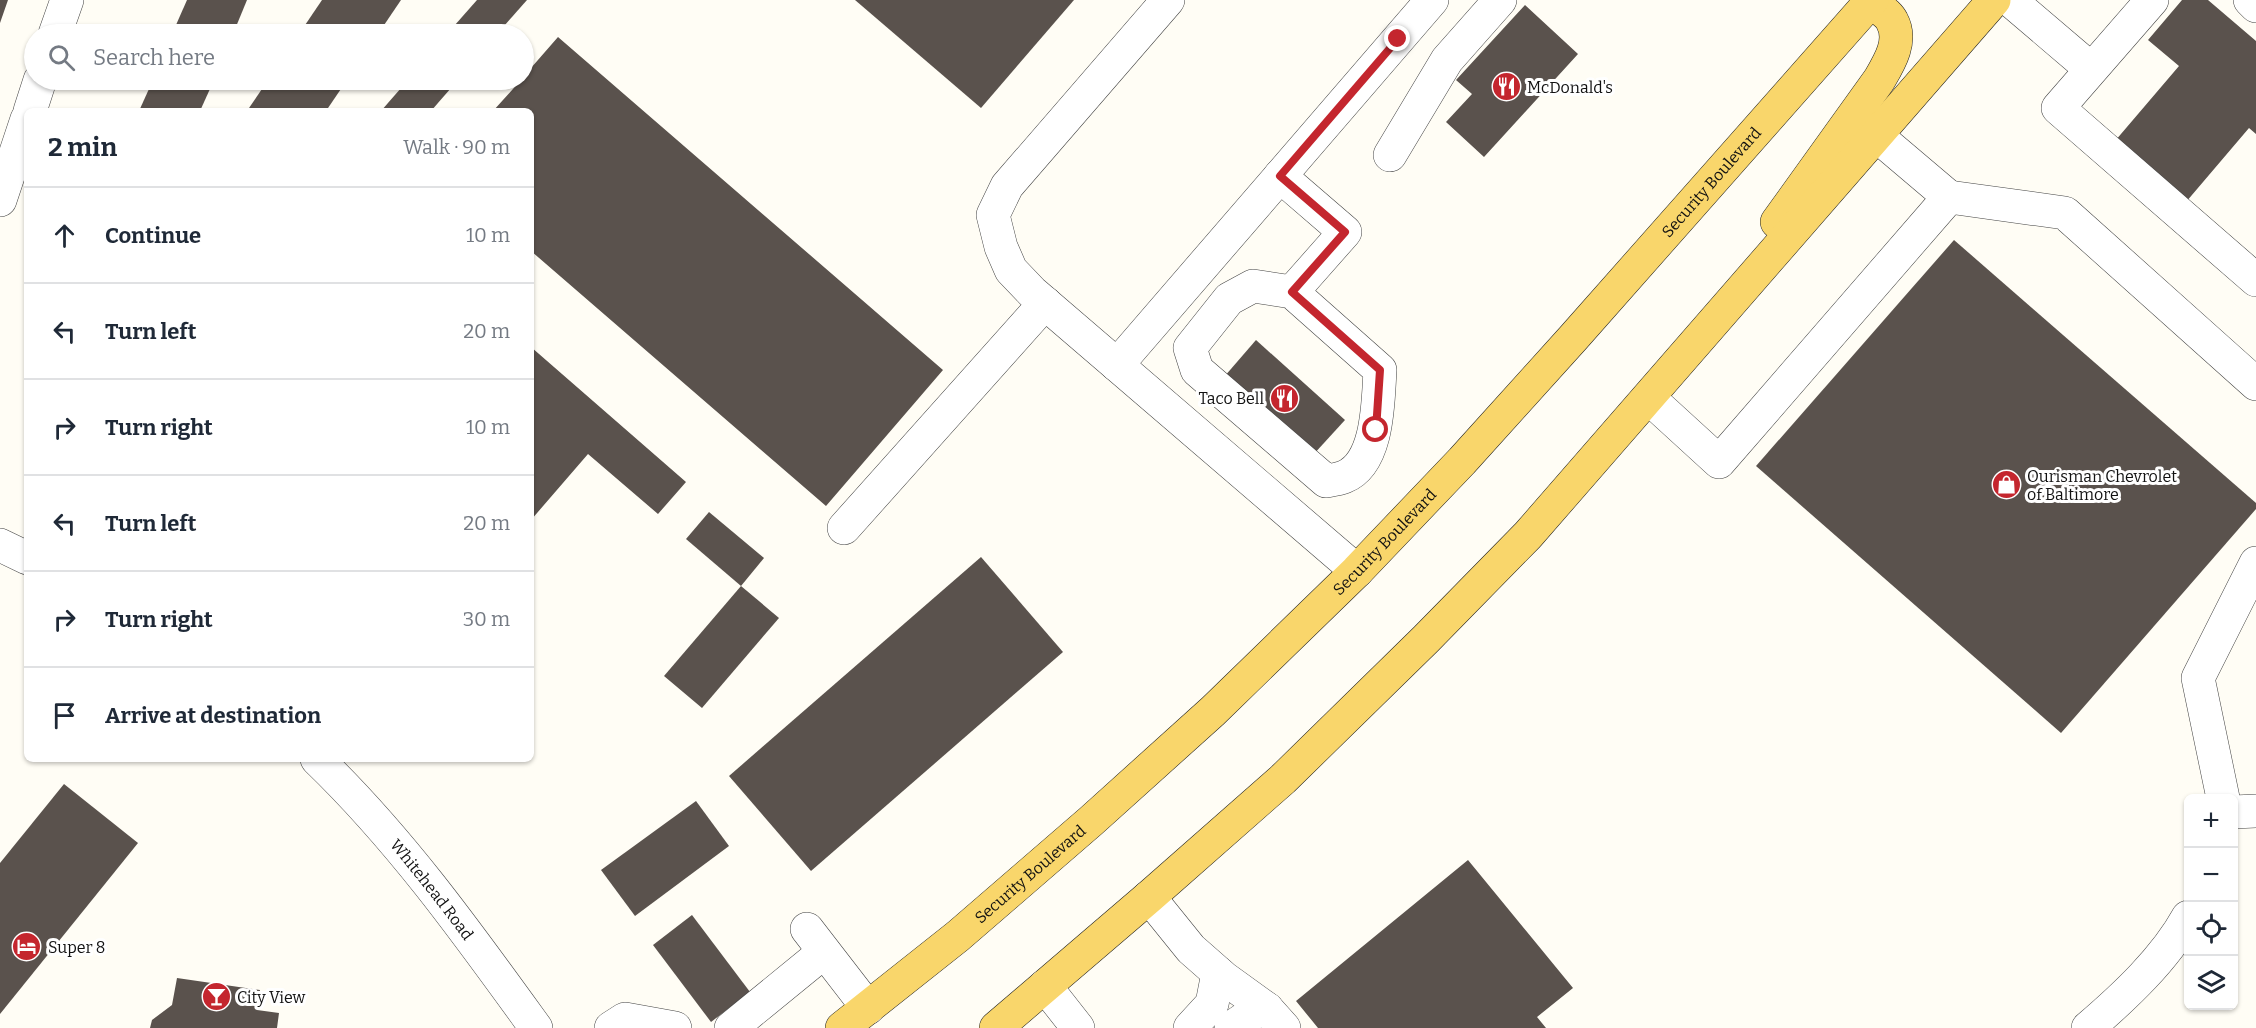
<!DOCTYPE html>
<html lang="en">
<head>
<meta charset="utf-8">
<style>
  :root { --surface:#fff; --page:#f2f2f3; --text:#1f2937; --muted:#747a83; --line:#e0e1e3 }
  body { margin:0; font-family:Bitter,serif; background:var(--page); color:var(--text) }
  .controls { position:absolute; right:18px; bottom:18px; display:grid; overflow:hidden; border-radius:9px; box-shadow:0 2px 4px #0004 }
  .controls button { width:54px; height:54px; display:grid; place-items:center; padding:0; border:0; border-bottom:2px solid var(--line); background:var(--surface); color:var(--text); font:30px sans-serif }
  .stop { position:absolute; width:18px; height:18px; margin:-14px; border:4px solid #c4262e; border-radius:50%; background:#fff }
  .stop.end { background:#c4262e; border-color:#fff; box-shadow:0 2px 6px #0008 }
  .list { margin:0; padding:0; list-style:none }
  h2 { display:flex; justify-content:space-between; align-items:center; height:78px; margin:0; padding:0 24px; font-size:26px }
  h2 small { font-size:20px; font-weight:400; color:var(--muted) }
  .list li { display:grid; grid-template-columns:39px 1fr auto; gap:18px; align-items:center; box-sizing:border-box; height:96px; padding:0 24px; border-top:2px solid var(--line) }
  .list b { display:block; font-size:22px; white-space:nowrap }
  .list em { font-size:20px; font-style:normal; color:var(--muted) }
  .icon { flex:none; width:33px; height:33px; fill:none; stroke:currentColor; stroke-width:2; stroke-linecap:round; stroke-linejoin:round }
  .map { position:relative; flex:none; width:2256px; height:1028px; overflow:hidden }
  .search { position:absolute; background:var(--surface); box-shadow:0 2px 4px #0004; left:24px; top:24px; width:510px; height:66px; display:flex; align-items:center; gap:15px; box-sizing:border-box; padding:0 21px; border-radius:33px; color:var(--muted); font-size:22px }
  .panel { position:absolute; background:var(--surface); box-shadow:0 2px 4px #0004; left:24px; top:108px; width:510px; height:654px; border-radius:9px }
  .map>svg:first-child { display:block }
  .building { fill:#5a524d }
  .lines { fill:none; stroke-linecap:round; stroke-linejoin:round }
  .minor-casing { stroke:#444; stroke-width:34 }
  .major-casing { stroke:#222; stroke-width:34 }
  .minor { stroke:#fff; stroke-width:33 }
  .major { stroke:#f9d66b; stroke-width:33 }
  .route { stroke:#c4262e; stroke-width:8 }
  .labels { text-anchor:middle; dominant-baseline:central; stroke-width:6; stroke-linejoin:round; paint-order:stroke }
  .poi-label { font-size:16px; fill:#111; stroke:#fff; text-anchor:start }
  .street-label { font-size:16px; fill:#111; stroke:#fff }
</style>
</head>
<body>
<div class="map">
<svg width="2256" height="1028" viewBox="0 0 2256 1028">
  <rect width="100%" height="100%" fill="#fffdf5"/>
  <g class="building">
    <path d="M0,0H8L0,23Z"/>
    <path d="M187,0H247L233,34H172Z"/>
    <path d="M322,0H401L378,34H299Z"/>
    <path d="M477,0H527L497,34H447Z"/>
    <path d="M855,0H1074L981,108Z"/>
    <path d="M2182,0H2208L2256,41V134L2249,128L2186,202L2115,141L2179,66L2148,40Z"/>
    <path d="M1525,5L1578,54L1484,157L1446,122L1472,94L1456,80Z"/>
    <path d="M558,37L943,370L826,506L531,251V111H493L521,80H524V76Z"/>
    <path d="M153,80H214L200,111H139Z"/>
    <path d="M268,80H347L326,111H247Z"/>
    <path d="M408,80H458L431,111H381Z"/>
    <path d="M1954,240L2256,503V509L2061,733L1756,466Z"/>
    <path d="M1256,340L1345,420L1313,455L1224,377Z"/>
    <path d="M531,347L686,482L658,514L588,454L531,520Z"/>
    <path d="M709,512L764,558L741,586L686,539Z"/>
    <path d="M981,557L1063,652L811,871L729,776Z"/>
    <path d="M741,586L779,618L702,708L664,676Z"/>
    <path d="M64,784L138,843L0,1014V863Z"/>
    <path d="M696,801L729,846L635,916L601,870Z"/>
    <path d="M1468,860L1573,988L1537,1017L1546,1028H1318L1296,1001Z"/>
    <path d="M692,915L750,992L711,1022L653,945Z"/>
    <path d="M177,978L260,990L257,1010L279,1013L277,1028H150L152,1020L172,1005Z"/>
  </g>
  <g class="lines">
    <defs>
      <g id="minor">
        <path d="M1168,0L1007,186L993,215L1001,247L1011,270L1032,292L1357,571"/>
        <path d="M2010,0L2091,69"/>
        <path d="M2152,0L2058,108L2256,280"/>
        <path d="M2250,0L2256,6"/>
        <path d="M55,34L67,0"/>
        <path d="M30,111L40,80"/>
        <path d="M1390,155L1447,60L1500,0"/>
        <path d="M1280,176L1345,232L1292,292"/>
        <path d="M1949,197L2065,213L2256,384"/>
        <path d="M0,200L27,119"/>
        <path d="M1253,286L1292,292L1380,370C1378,400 1379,463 1344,477C1339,479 1332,480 1326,481L1197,370L1190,348L1229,299Z"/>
        <path d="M1117,365L1432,0"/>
        <path d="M1649,398L1719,462L1949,197L1877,136"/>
        <path d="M844,528L1045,303"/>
        <path d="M0,545L27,558"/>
        <path id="s1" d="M317,759C401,840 468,934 536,1028"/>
        <path d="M2223,798L2198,678L2256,563"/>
        <path d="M2234,812L2256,811"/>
        <path d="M1149,897L1191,949L1224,978L1267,1009L1284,1028"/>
        <path d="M807,929L868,1008"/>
        <path d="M1045,986L1078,1028"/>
        <path d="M611,1028L625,1019L675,1028"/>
        <path d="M731,1028L824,952"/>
        <path d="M1190,1028L1212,1004L1218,973"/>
        <path d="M1231,1028L1253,1013L1267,1009"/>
        <path d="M2088,1028C2124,997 2165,959 2188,917"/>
      </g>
      <g id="major">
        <path d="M1777,222L1879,80C1889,63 1903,41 1892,21C1889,14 1877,7 1871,1"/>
        <path id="s2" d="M842,1028L958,936L1091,821L1213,711L1357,571L1462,461L1574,337L1872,0"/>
        <path d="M996,1028L1149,897L1283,779L1426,639L1528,535L1994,0"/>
      </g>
    </defs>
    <use href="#minor" class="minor-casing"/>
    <use href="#major" class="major-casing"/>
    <use href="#minor" class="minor"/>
    <use href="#major" class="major"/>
  </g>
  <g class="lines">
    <path class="route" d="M1376,430L1380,370L1292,292L1345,232L1280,176L1398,39"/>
  </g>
  <defs>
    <symbol id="restaurant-disc" viewBox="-11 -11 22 22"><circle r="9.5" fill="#c4262e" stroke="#fff"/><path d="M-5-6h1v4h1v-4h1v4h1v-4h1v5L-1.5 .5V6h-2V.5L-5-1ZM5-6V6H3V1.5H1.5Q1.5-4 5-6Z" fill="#fff"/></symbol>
    <symbol id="shop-disc" viewBox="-11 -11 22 22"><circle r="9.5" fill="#c4262e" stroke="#fff"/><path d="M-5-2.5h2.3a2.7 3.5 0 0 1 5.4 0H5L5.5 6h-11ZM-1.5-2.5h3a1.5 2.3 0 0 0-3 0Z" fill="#fff"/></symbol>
    <symbol id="hotel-disc" viewBox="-11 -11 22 22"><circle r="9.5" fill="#c4262e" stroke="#fff"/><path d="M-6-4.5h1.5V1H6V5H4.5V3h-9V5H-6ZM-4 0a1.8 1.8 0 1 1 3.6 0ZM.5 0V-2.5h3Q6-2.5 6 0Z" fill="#fff"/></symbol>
    <symbol id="bar-disc" viewBox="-11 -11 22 22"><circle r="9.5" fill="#c4262e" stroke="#fff"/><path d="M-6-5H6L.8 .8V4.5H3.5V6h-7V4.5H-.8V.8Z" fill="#fff"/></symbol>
  </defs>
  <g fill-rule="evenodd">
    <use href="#restaurant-disc" x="1490" y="70" width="33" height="33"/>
    <use href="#restaurant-disc" x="1268" y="382" width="33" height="33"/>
    <use href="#shop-disc" x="1990" y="468" width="33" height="33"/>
    <use href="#hotel-disc" x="10" y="930" width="33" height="33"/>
    <use href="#bar-disc" x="200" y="980" width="33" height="33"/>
  </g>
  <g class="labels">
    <g class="poi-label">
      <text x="1527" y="87">McDonald's</text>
      <text x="1264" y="398" text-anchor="end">Taco Bell</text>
      <text x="2027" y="476">Ourisman Chevrolet<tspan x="2027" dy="18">of Baltimore</tspan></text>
      <text x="48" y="947">Super 8</text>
      <text x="237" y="997">City View</text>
    </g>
    <g class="street-label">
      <text stroke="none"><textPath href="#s2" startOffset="1215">Security Boulevard</textPath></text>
      <text stroke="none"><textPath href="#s2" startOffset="729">Security Boulevard</textPath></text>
      <text stroke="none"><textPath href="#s2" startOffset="243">Security Boulevard</textPath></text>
      <text stroke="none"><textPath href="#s1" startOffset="174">Whitehead Road</textPath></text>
    </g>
  </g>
</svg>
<div class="controls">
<button>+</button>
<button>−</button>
<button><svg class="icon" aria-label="locate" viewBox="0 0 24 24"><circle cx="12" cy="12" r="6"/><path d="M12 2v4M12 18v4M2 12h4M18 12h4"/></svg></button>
<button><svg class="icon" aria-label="layers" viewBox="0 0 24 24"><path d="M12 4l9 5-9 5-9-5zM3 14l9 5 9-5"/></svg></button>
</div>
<div class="stop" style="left:1376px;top:430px"></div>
<div class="stop end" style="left:1398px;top:39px"></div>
<div class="search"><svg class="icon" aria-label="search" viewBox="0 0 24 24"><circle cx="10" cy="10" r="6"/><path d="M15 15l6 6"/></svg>Search here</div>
<section class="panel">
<h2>2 min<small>Walk · 90 m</small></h2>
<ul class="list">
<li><svg class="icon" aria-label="ahead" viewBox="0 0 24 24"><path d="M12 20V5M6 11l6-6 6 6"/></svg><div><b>Continue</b></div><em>10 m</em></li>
<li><svg class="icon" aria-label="left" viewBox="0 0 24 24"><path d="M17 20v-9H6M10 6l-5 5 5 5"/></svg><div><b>Turn left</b></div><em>20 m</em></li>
<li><svg class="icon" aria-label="right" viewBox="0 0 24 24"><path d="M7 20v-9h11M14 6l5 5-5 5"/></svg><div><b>Turn right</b></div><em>10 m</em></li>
<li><svg class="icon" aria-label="left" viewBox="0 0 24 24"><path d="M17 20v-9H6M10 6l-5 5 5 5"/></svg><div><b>Turn left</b></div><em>20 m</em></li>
<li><svg class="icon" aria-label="right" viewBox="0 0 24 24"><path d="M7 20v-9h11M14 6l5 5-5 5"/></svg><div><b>Turn right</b></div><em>30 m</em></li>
<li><svg class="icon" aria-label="arrive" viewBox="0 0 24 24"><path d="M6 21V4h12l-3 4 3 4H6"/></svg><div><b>Arrive at destination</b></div></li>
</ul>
</section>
</div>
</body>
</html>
